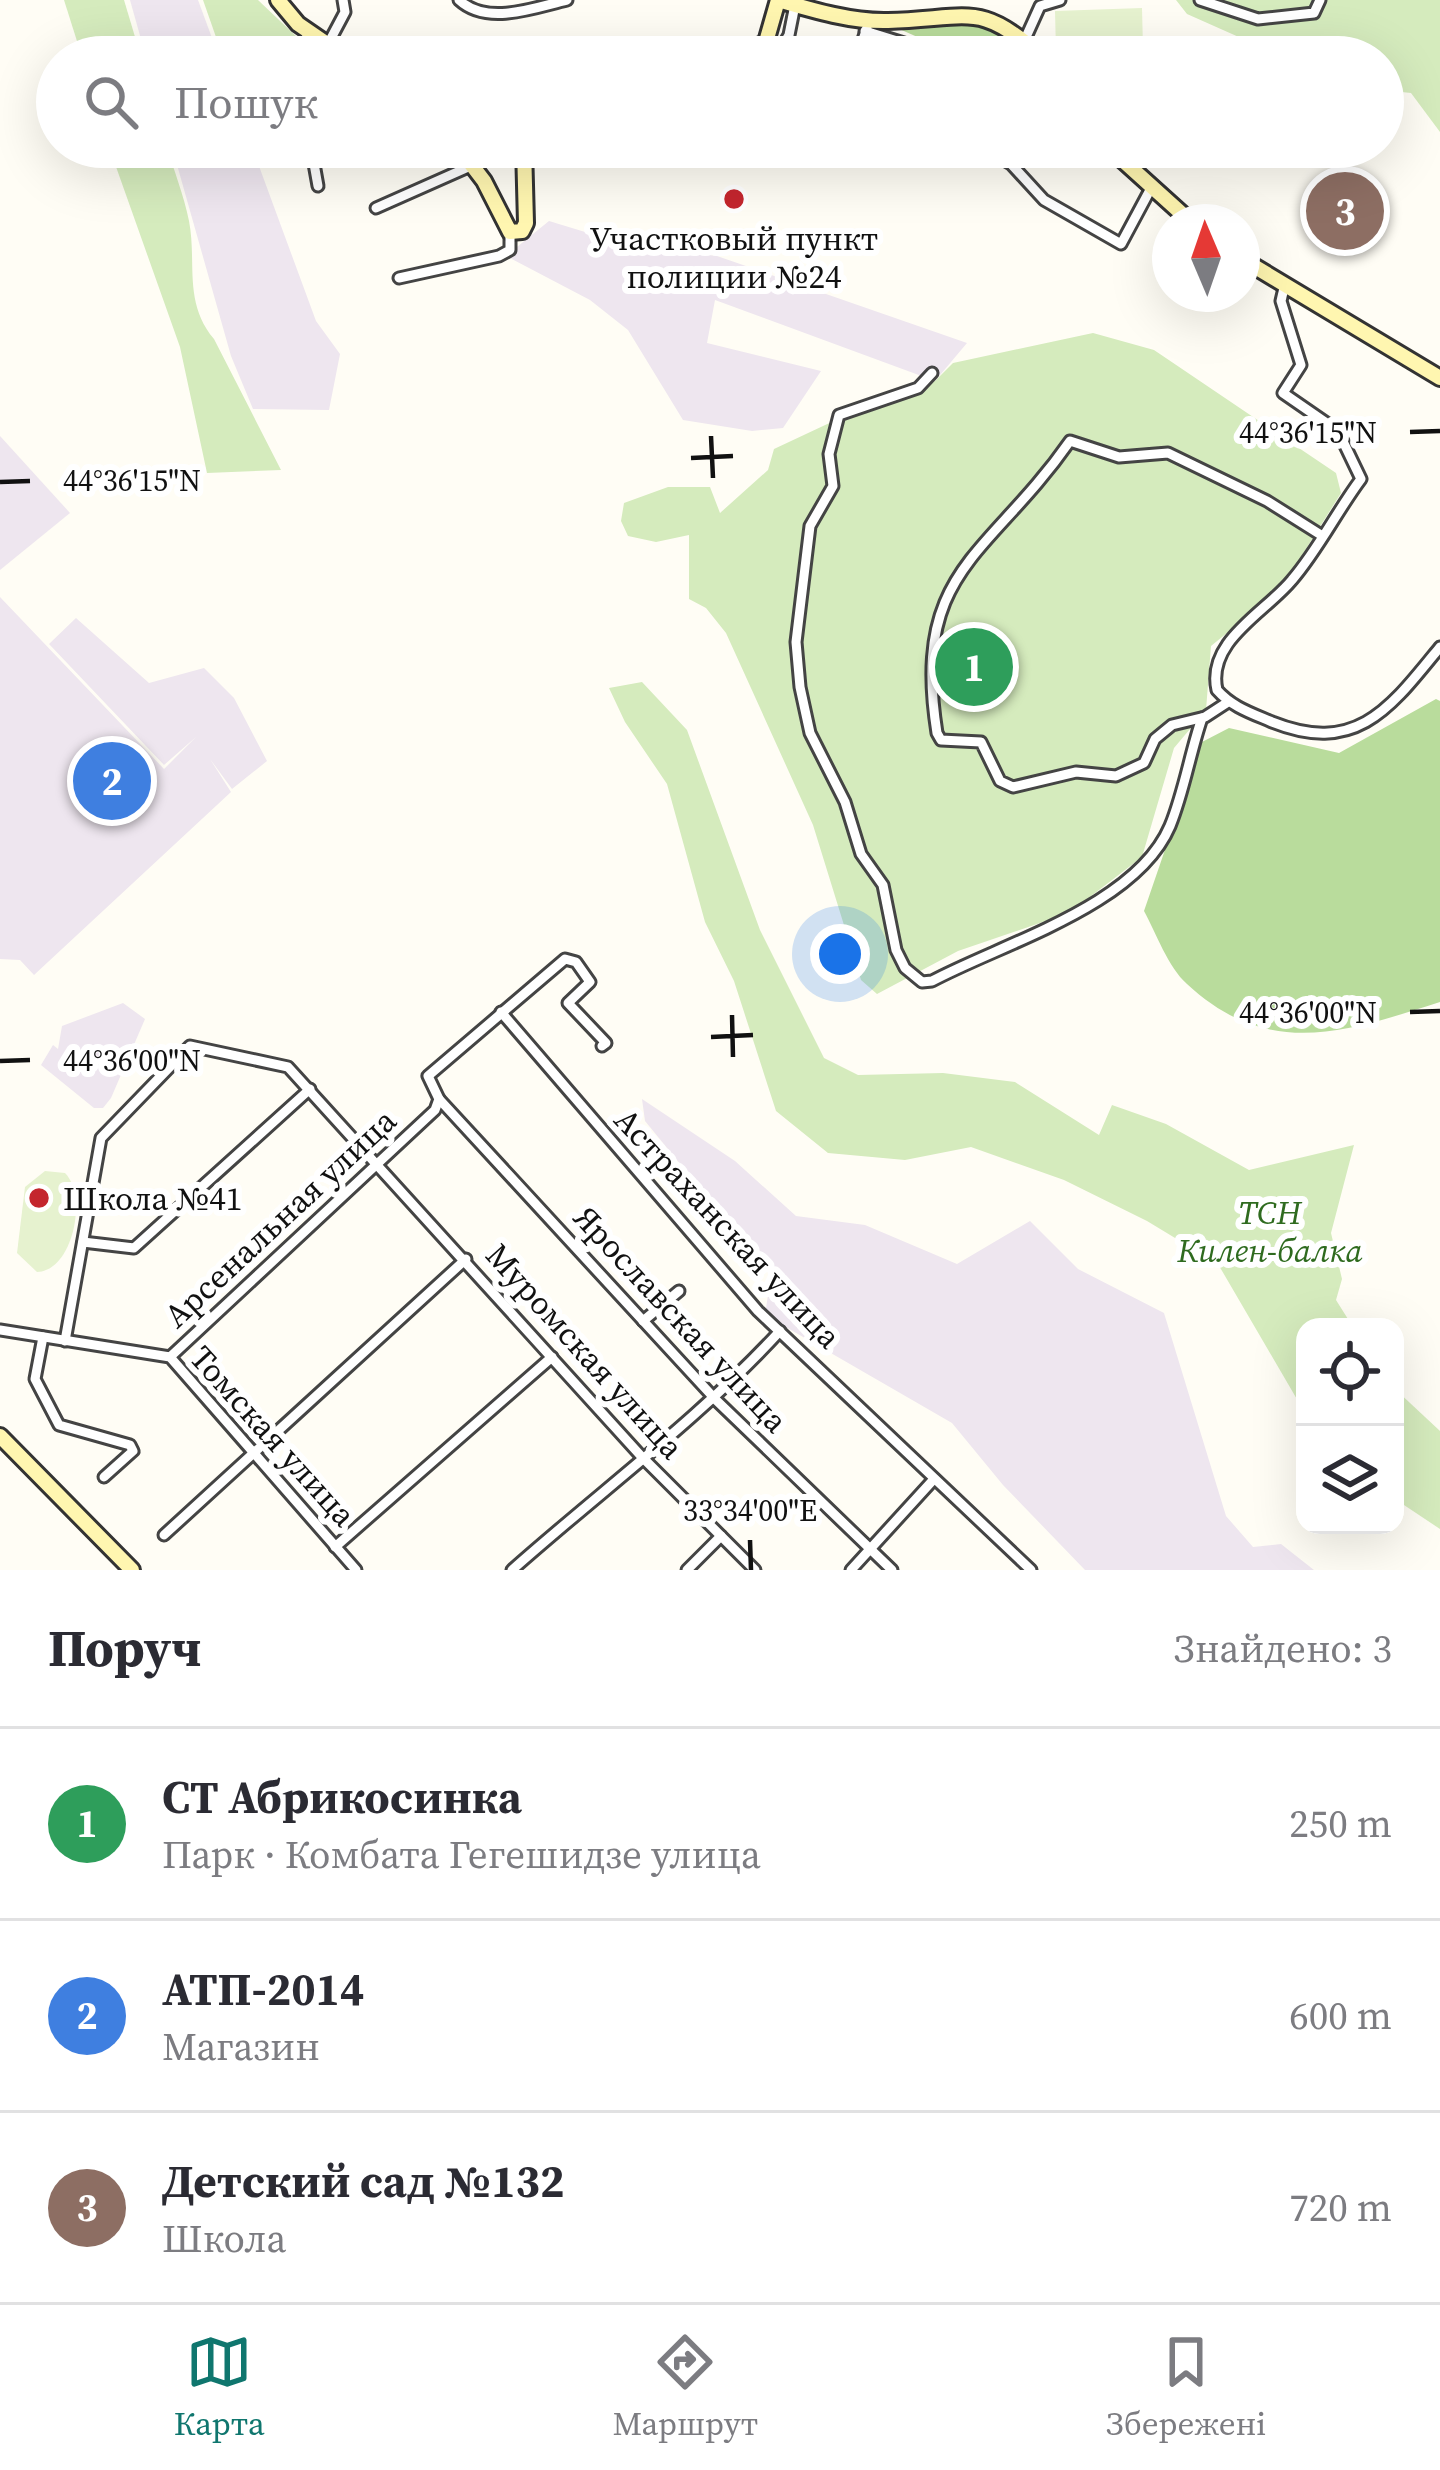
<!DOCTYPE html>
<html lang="uk">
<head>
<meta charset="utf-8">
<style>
  :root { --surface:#fff; --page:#f2f2f3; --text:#2b2b33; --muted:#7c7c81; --line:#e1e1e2; --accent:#0f766e }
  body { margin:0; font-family:"Source Serif 4",serif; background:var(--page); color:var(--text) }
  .controls { position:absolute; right:36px; bottom:36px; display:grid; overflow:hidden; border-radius:24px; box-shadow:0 12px 48px #0002 }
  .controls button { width:108px; height:108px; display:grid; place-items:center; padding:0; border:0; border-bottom:3px solid var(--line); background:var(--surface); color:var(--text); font:60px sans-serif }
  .compass { position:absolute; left:1152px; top:204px; width:108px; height:108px; border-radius:50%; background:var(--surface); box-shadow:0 12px 48px #0002; rotate:358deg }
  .you { position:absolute; left:840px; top:954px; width:42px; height:42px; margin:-30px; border:9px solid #fff; border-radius:50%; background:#1a73e8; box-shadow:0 0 0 18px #1a73e833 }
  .badge { display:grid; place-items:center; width:78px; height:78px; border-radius:50%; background:var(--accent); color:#fff; font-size:39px; font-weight:700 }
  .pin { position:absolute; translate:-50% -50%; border:6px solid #fff; box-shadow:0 3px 12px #0006 }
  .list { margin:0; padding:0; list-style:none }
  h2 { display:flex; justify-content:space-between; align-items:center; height:156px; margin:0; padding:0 48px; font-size:51px }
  h2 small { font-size:39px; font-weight:400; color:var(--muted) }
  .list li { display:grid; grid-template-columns:78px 1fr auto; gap:36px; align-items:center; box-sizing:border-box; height:192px; padding:0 48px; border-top:3px solid var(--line) }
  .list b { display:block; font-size:45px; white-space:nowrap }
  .list p { margin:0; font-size:39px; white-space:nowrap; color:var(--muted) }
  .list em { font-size:39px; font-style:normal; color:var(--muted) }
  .icon { flex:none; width:66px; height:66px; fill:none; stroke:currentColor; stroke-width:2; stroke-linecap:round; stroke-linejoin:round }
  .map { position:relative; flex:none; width:1440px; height:1570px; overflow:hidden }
  .search { position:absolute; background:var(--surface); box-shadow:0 12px 48px #0002; left:36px; right:36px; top:36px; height:132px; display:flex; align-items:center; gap:30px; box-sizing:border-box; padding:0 42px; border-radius:66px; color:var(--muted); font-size:45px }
  .sheet { height:732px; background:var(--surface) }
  nav { display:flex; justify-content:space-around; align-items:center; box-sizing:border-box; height:168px; border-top:3px solid var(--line); background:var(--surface); font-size:33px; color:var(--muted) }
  nav a { display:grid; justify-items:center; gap:6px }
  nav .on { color:var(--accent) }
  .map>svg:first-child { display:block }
  .industrial { fill:#eee6ef }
  .green { fill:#d5ebbd }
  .forest { fill:#b9dc9c }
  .pitch { fill:#e6f2cf }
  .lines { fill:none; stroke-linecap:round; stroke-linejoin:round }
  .minor-casing { stroke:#444; stroke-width:15 }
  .secondary-casing { stroke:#333; stroke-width:20 }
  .minor { stroke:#fff; stroke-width:9 }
  .secondary { stroke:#fff6b0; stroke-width:14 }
  .ticks { fill:none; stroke:#111; stroke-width:4.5 }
  .poi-dot { fill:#c4262e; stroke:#fff; stroke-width:4.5 }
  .labels { text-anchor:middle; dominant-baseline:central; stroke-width:12; stroke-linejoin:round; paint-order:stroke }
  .poi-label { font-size:33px; fill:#111; stroke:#fff }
  .park-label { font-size:33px; font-style:italic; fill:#2f6b1f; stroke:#fff }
  .street-label { font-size:33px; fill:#111; stroke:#fff }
  .ticks-label { font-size:30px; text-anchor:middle; fill:#111; stroke:#fff; stroke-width:12; stroke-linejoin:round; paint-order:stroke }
</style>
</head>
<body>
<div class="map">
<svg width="1440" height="1570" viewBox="0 0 1440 1570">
  <rect width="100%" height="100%" fill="#fffdf5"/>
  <g class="industrial">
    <path d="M130,0H198L219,57H146Z"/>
    <path d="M172,147H252L316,321L340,354L329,410L253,409L231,356Z"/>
    <path d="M549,221L631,246L717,256L967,343L935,381L715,300L707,343L821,371L783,428L752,431L683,420L628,330L590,300L506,256Z"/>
    <path d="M0,436L70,513L0,570Z"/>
    <path d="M0,597L164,769L196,737L164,765L49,644L76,618L149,683L204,668L234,698L267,761L232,789L210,759L231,792L34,975L20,960L0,959Z"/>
    <path d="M123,1003L145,1019L111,1098L103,1108H94L41,1065L53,1045L58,1049L62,1026Z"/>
    <path d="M642,1099L735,1161L796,1216L865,1225L957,1264L1030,1221L1078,1269L1164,1313L1226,1516L1253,1547L1281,1544L1314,1570H1085L1003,1485L952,1423L765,1315L771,1275L645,1121Z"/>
  </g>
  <g class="green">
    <path d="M64,0H124L141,57H82Z"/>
    <path d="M203,0H258L299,39L295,57H223Z"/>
    <path d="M1176,0H1440V132L1411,93L1383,90V57H1284L1187,14Z"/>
    <path d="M109,147H167C174,171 184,196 189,221C197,262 183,302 214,339L281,470L207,473L180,347Z"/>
    <path d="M1093,333L1154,350L1336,473L1341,493L1281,589L1211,646L1206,710L1174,748L1142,857L1069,913L958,951L877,994L861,980L813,825L726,633L706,608L689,599V535L656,542L628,536L621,521L624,503L668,487H710L720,513L768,470L774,449L887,396L935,381L953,363Z"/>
    <path d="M642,682L687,730L760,930L824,1058L858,1075L943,1073L1015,1082L1099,1135L1112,1105L1166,1124L1249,1170L1354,1145L1331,1233L1342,1279L1336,1300L1353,1327H1305V1413L1218,1264L1147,1221L1064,1180L971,1147L905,1160L828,1153L776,1111L734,981L705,922L667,784L625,722L609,688Z"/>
    <path d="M1395,1389L1440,1431V1529L1395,1499Z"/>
  </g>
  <g class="forest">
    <path d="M971,7L1007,19L1020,42L1017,57H963L897,28Z"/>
    <path d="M1436,699L1440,701V1002C1346,1032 1269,1060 1187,984C1168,967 1156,933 1144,911L1202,742L1229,728L1339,753Z"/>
  </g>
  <g class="pitch">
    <path d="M1142,8L1143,48L1056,51L1055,11Z"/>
    <path d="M45,1171L65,1173C88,1196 73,1271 37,1272L17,1253L25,1187Z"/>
  </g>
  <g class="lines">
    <defs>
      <g id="minor">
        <path d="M459,0C487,26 533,8 567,0"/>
        <path d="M1200,0L1258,19L1314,13L1320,0"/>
        <path d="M865,31L949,57"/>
        <path d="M328,44L345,12L343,0"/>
        <path d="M302,57L308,31"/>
        <path d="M776,57L789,35L795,5"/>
        <path d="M857,57L867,28"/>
        <path d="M1017,57L1040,6L1060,0"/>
        <path d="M311,147L318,186"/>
        <path d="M982,147L1011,164L1044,200L1121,244L1151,188"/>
        <path d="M376,208L473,165"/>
        <path d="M399,278L499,256L510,250V232"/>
        <path d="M1284,288L1281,301L1301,365L1283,393L1338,431L1361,479C1337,511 1318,550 1292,580C1266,612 1206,641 1217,690C1232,707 1251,713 1272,722C1357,756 1391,707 1440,647"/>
        <path d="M932,373L918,388L839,415L829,454L833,486L810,526L796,642L800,687L810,733L845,802L861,854L883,885L896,950L905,968L922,982L932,981C1003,943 1136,906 1170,826C1184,792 1190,753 1202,718"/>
        <path d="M1228,702L1205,717L1172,725L1155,739L1144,763L1116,776L1076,772L1013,787L1000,781L981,742L941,740L937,733C911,569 989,557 1070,441L1119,457L1168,453L1267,501L1321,535"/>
        <path d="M501,1012L758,1311L1031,1570"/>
        <path d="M439,1099L716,1400L892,1570"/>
        <path d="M83,1242L134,1248L310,1089"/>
        <path d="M643,1321L679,1291"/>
        <path d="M0,1330L170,1357L356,1570"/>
        <path d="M43,1337L35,1379L59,1425L130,1445L133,1451L104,1477"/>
        <path d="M65,1341L101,1138L190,1046L288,1067L641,1456L755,1570"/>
        <path d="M170,1357L435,1110L439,1099L428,1076L565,959L576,962L590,982L568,1003L606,1043L602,1046"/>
        <path d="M164,1535L466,1259"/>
        <path d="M335,1547L552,1357"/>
        <path d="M512,1570C602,1490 699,1419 780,1331"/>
        <path d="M687,1570L721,1536"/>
        <path d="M851,1570L934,1479"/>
      </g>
      <g id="secondary">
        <path d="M278,0L298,24L346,57"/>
        <path d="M738,57L766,42L778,0C812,10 852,22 888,21C969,19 980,0 1042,57"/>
        <path d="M458,147L484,181L510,232L522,231L526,223L524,147"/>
        <path d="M1108,147L1191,222"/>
        <path d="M1242,259L1440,378"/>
        <path d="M0,1436L132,1570"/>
      </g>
    </defs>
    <use href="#minor" class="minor-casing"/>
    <use href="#secondary" class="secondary-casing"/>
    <use href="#minor" class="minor"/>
    <use href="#secondary" class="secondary"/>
  </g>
  <path class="ticks" d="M1410,432L1440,431M711,436L713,478M691,458L733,456M0,482L30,481M1410,1012L1440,1011M732,1015L733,1057M711,1037L753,1035M0,1061L30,1060M750,1540L751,1570"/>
  <g class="poi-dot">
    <circle cx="734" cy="199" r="12"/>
    <circle cx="39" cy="1198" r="12"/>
  </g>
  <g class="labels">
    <g class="poi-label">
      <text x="734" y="238">Участковый пункт<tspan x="734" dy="38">полиции №24</tspan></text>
      <text x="63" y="1198" text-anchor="start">Школа №41</text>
    </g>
    <g class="park-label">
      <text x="1270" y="1212">ТСН<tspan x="1270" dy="38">Килен-балка</tspan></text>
    </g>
    <g class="street-label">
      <text transform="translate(280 1218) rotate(-43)">Арсенальная улица</text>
      <text transform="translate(728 1228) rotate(47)">Астраханская улица</text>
      <text transform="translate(681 1319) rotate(47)">Ярославская улица</text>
      <text transform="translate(585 1351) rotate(48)">Муромская улица</text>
      <text transform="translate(273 1436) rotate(48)">Томская улица</text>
    </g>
  </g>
  <g class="ticks-label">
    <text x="1308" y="443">44°36'15"N</text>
    <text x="132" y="491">44°36'15"N</text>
    <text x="1308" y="1023">44°36'00"N</text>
    <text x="132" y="1071">44°36'00"N</text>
    <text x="750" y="1521">33°34'00"E</text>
  </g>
</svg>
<div class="controls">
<button><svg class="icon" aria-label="locate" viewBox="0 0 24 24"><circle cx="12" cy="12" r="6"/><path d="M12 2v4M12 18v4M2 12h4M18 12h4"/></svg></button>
<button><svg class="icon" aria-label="layers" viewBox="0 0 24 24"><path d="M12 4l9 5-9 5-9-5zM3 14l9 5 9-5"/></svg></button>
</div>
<svg class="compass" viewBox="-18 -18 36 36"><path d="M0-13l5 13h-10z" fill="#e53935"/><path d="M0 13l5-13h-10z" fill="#7c7c81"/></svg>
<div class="you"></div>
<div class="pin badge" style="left:974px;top:667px;background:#2e9e5b">1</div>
<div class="pin badge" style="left:112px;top:781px;background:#3f7fe0">2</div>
<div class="pin badge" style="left:1345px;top:211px;background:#8d6e63">3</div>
<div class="search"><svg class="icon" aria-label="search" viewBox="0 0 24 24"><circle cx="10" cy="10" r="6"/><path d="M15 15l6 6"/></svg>Пошук</div>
</div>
<section class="sheet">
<h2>Поруч<small>Знайдено: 3</small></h2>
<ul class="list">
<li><span class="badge" style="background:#2e9e5b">1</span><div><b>СТ Абрикосинка</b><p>Парк · Комбата Гегешидзе улица</p></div><em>250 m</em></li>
<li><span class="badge" style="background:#3f7fe0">2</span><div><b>АТП-2014</b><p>Магазин</p></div><em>600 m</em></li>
<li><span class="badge" style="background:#8d6e63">3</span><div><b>Детский сад №132</b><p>Школа</p></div><em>720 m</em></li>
</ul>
</section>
<nav>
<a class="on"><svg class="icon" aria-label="map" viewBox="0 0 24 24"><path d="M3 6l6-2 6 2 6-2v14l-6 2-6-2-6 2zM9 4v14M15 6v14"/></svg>Карта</a>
<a><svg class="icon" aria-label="directions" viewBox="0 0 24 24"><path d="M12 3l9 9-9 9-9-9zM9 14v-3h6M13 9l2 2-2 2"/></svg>Маршрут</a>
<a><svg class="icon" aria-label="saved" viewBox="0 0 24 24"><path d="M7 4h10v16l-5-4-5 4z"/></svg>Збережені</a>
</nav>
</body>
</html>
